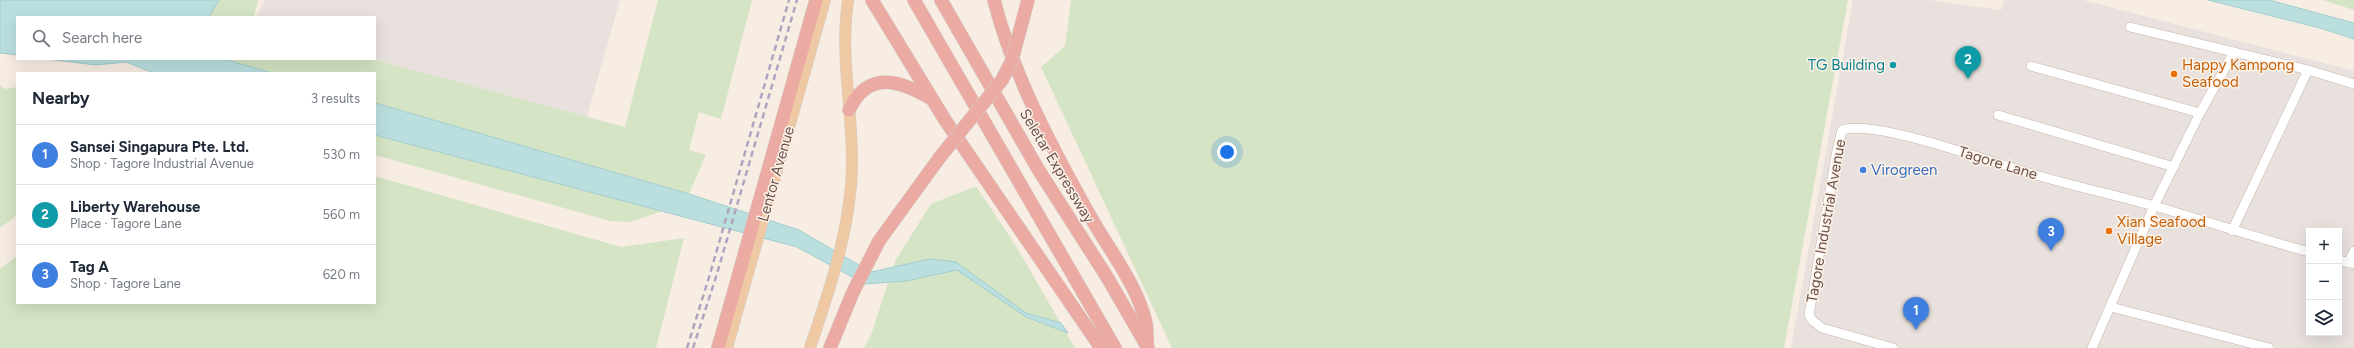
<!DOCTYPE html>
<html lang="en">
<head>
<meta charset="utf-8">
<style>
  :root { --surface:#fff; --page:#f6f6f7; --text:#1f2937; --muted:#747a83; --line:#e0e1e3; --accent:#d36358 }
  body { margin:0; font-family:Figtree,sans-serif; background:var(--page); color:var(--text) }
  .controls { position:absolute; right:12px; bottom:12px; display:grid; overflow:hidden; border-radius:0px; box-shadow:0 4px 16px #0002 }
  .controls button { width:36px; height:36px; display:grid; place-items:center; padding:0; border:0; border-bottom:1px solid var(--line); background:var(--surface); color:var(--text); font:20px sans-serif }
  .you { position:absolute; left:1227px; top:152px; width:14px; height:14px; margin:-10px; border:3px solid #fff; border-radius:50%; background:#1a73e8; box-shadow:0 0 0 6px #1a73e833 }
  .badge { display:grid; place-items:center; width:26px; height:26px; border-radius:50%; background:var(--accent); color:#fff; font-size:13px; font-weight:700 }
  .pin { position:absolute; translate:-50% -33px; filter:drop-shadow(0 1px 2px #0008) }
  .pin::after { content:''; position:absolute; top:21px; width:14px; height:12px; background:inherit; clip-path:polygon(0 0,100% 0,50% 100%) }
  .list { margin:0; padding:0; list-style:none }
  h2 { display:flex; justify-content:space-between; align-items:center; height:52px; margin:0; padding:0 16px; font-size:17px }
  h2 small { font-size:13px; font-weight:400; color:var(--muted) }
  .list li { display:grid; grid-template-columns:26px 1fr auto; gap:12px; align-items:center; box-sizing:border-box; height:60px; padding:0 16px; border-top:1px solid var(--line) }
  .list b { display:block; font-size:15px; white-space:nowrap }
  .list p { margin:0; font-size:13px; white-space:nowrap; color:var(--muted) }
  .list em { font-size:13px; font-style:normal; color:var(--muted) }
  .icon { flex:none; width:22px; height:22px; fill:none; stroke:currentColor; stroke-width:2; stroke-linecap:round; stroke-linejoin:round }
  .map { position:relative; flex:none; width:2354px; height:348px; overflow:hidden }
  .search { position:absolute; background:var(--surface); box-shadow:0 4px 16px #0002; left:16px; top:16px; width:360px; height:44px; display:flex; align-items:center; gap:10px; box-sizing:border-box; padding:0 14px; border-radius:0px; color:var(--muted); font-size:15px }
  .panel { position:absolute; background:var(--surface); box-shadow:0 4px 16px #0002; left:16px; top:72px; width:360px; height:232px; border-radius:0px }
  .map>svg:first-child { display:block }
  .industrial { fill:#e8e1dd; fill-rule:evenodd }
  .green { fill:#d5e4c4 }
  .water { fill:#bbdfdf; stroke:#a2cecf }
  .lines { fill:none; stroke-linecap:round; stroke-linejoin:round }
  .minor-casing { stroke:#c7b4ac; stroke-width:10 }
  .major-casing { stroke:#d3ccca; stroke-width:12 }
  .highway-casing { stroke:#d3ccca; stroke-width:14 }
  .minor { stroke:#fff; stroke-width:9 }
  .major { stroke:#efc9a3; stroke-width:11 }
  .highway { stroke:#ebaba2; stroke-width:13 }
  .rail { stroke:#afa4c0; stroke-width:2.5; stroke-dasharray:6 4; stroke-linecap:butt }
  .highway-bridge-casing { stroke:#d3ccca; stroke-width:14; stroke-linecap:butt }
  .highway-bridge { stroke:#ebaba2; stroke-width:13 }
  .culture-dot { fill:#0f9aa8; stroke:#fcf2e8; stroke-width:1.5 }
  .food-dot { fill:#e8710a; stroke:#fcf2e8; stroke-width:1.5 }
  .shop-dot { fill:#3f7fe0; stroke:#fcf2e8; stroke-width:1.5 }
  .labels { text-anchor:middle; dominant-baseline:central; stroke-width:3; stroke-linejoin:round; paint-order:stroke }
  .culture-label { font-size:15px; fill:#0d838f; stroke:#fcf2e8; text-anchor:end }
  .food-label { font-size:15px; fill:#c56008; stroke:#fcf2e8; text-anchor:start }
  .street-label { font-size:15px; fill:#6d544d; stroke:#fcf2e8 }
  .shop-label { font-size:15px; fill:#366cbe; stroke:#fcf2e8; text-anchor:start }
</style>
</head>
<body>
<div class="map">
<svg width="2354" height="348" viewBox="0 0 2354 348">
  <rect width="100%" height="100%" fill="#f8ede3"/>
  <g class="industrial">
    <path d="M265,0H620L587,117L372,59H375V17H256Z"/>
    <path d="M1853,0H1929L2001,10L2004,0H2083L2354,71V348H1791ZM2309,231H2339V333H2309Z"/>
  </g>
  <g class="green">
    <path d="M219,0H258L254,17H209Z"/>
    <path d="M658,0H752L721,119L699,112L689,150L706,155L689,194L375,103V73H272L224,59H372L625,127Z"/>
    <path d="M1071,0H1848L1784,348H1172L1041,67L1065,46Z"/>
    <path d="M2323,0H2354V10Z"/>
    <path d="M0,85L5,89L17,87V215L0,228Z"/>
    <path d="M375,135L662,211L631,222L610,221L375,155Z"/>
    <path d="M375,176L621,247L684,238L656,348H0V269L17,256V303H375Z"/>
    <path d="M976,186L1016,246L1075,348H864L871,335L895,261L931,204Z"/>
  </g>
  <g class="water">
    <path d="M0,0H219L209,17H17V55L0,53Z"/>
    <path d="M2208,0H2269L2354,23V39L2320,28Z"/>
    <path d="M47,59H224L272,73H154L126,62L96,65Z"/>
    <path d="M375,103L689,194L799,230L871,272L930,259L956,262L1026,313L1061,323L1068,333L1026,317L957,270L906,281L865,284L797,247L375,135Z"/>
  </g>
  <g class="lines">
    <defs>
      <g id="minor">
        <path d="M2130,27L2308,70L2354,84"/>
        <path d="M2031,66L2200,113"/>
        <path d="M1998,115L2174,167"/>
        <path d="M2232,231L2308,70"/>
        <path d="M2339,260L2354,264"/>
        <path d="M2348,263L2354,251"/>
        <path d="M2111,307L2269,348"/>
        <path d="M1893,348L1822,328L1813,321L1809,315L1837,150L1842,130C1876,119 1990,162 2029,173C2072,186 2115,195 2158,207C2208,222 2258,238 2309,252"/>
        <path d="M2092,348L2154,206L2200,113L2234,52"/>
      </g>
      <g id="major">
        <path d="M727,348L825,0"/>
        <path d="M810,348C830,289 852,224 852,161C852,107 840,54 848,0"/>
      </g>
      <g id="highway">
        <path d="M872,0L945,120L1101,348"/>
        <path d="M914,0L1115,348"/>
        <path d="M941,0L1038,169L1107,277L1148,348"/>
        <path d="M994,0C1013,75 1052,148 1090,216C1109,250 1137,284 1146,323C1147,329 1147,337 1147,344"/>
        <path d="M849,110C868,70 899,80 930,98"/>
        <path d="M718,348L816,0"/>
        <path d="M830,348L853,292L879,241L940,157"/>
      </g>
    </defs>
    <use href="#minor" class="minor-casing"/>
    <use href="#major" class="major-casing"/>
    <use href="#highway" class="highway-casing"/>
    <use href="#minor" class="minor"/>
    <use href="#major" class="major"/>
    <use href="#highway" class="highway"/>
    <g class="rail">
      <path d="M687,348L710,274L789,0"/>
      <path d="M693,348L716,277L797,0"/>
    </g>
    <defs>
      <path id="highway-bridge" d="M940,157L1002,80L1012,60L1028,0"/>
    </defs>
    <use href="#highway-bridge" class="highway-bridge-casing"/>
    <use href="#highway-bridge" class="highway-bridge"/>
  </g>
  <circle class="culture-dot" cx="1893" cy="65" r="4"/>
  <g class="food-dot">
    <circle cx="2174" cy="74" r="4"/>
    <circle cx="2109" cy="231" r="4"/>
  </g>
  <circle class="shop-dot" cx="1863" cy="170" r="4"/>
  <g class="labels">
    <g class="culture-label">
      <text x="1885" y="65">TG Building</text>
    </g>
    <g class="food-label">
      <text x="2182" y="65">Happy Kampong<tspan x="2182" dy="17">Seafood</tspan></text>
      <text x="2117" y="222">Xian Seafood<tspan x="2117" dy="17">Village</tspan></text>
    </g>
    <g class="street-label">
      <text transform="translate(1998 163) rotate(17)">Tagore Lane</text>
      <text transform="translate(1057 166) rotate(59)">Seletar Expressway</text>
      <text transform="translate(776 174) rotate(-74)">Lentor Avenue</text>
      <text transform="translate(1826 221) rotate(-80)">Tagore Industrial Avenue</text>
    </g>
    <g class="shop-label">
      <text x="1871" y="170">Virogreen</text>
    </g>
  </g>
</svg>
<div class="controls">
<button>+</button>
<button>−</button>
<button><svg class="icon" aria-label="layers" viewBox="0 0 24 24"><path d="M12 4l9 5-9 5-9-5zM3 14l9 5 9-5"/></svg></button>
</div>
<div class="you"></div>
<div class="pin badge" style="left:1916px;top:330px;background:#3f7fe0">1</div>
<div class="pin badge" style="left:1968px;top:79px;background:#0f9aa8">2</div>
<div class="pin badge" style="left:2051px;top:251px;background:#3f7fe0">3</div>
<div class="search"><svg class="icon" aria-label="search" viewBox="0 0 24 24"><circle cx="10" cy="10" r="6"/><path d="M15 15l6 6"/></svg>Search here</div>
<section class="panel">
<h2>Nearby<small>3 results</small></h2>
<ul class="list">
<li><span class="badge" style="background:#3f7fe0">1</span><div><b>Sansei Singapura Pte. Ltd.</b><p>Shop · Tagore Industrial Avenue</p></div><em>530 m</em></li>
<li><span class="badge" style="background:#0f9aa8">2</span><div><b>Liberty Warehouse</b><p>Place · Tagore Lane</p></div><em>560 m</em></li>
<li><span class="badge" style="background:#3f7fe0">3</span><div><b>Tag A</b><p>Shop · Tagore Lane</p></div><em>620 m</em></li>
</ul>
</section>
</div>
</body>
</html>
